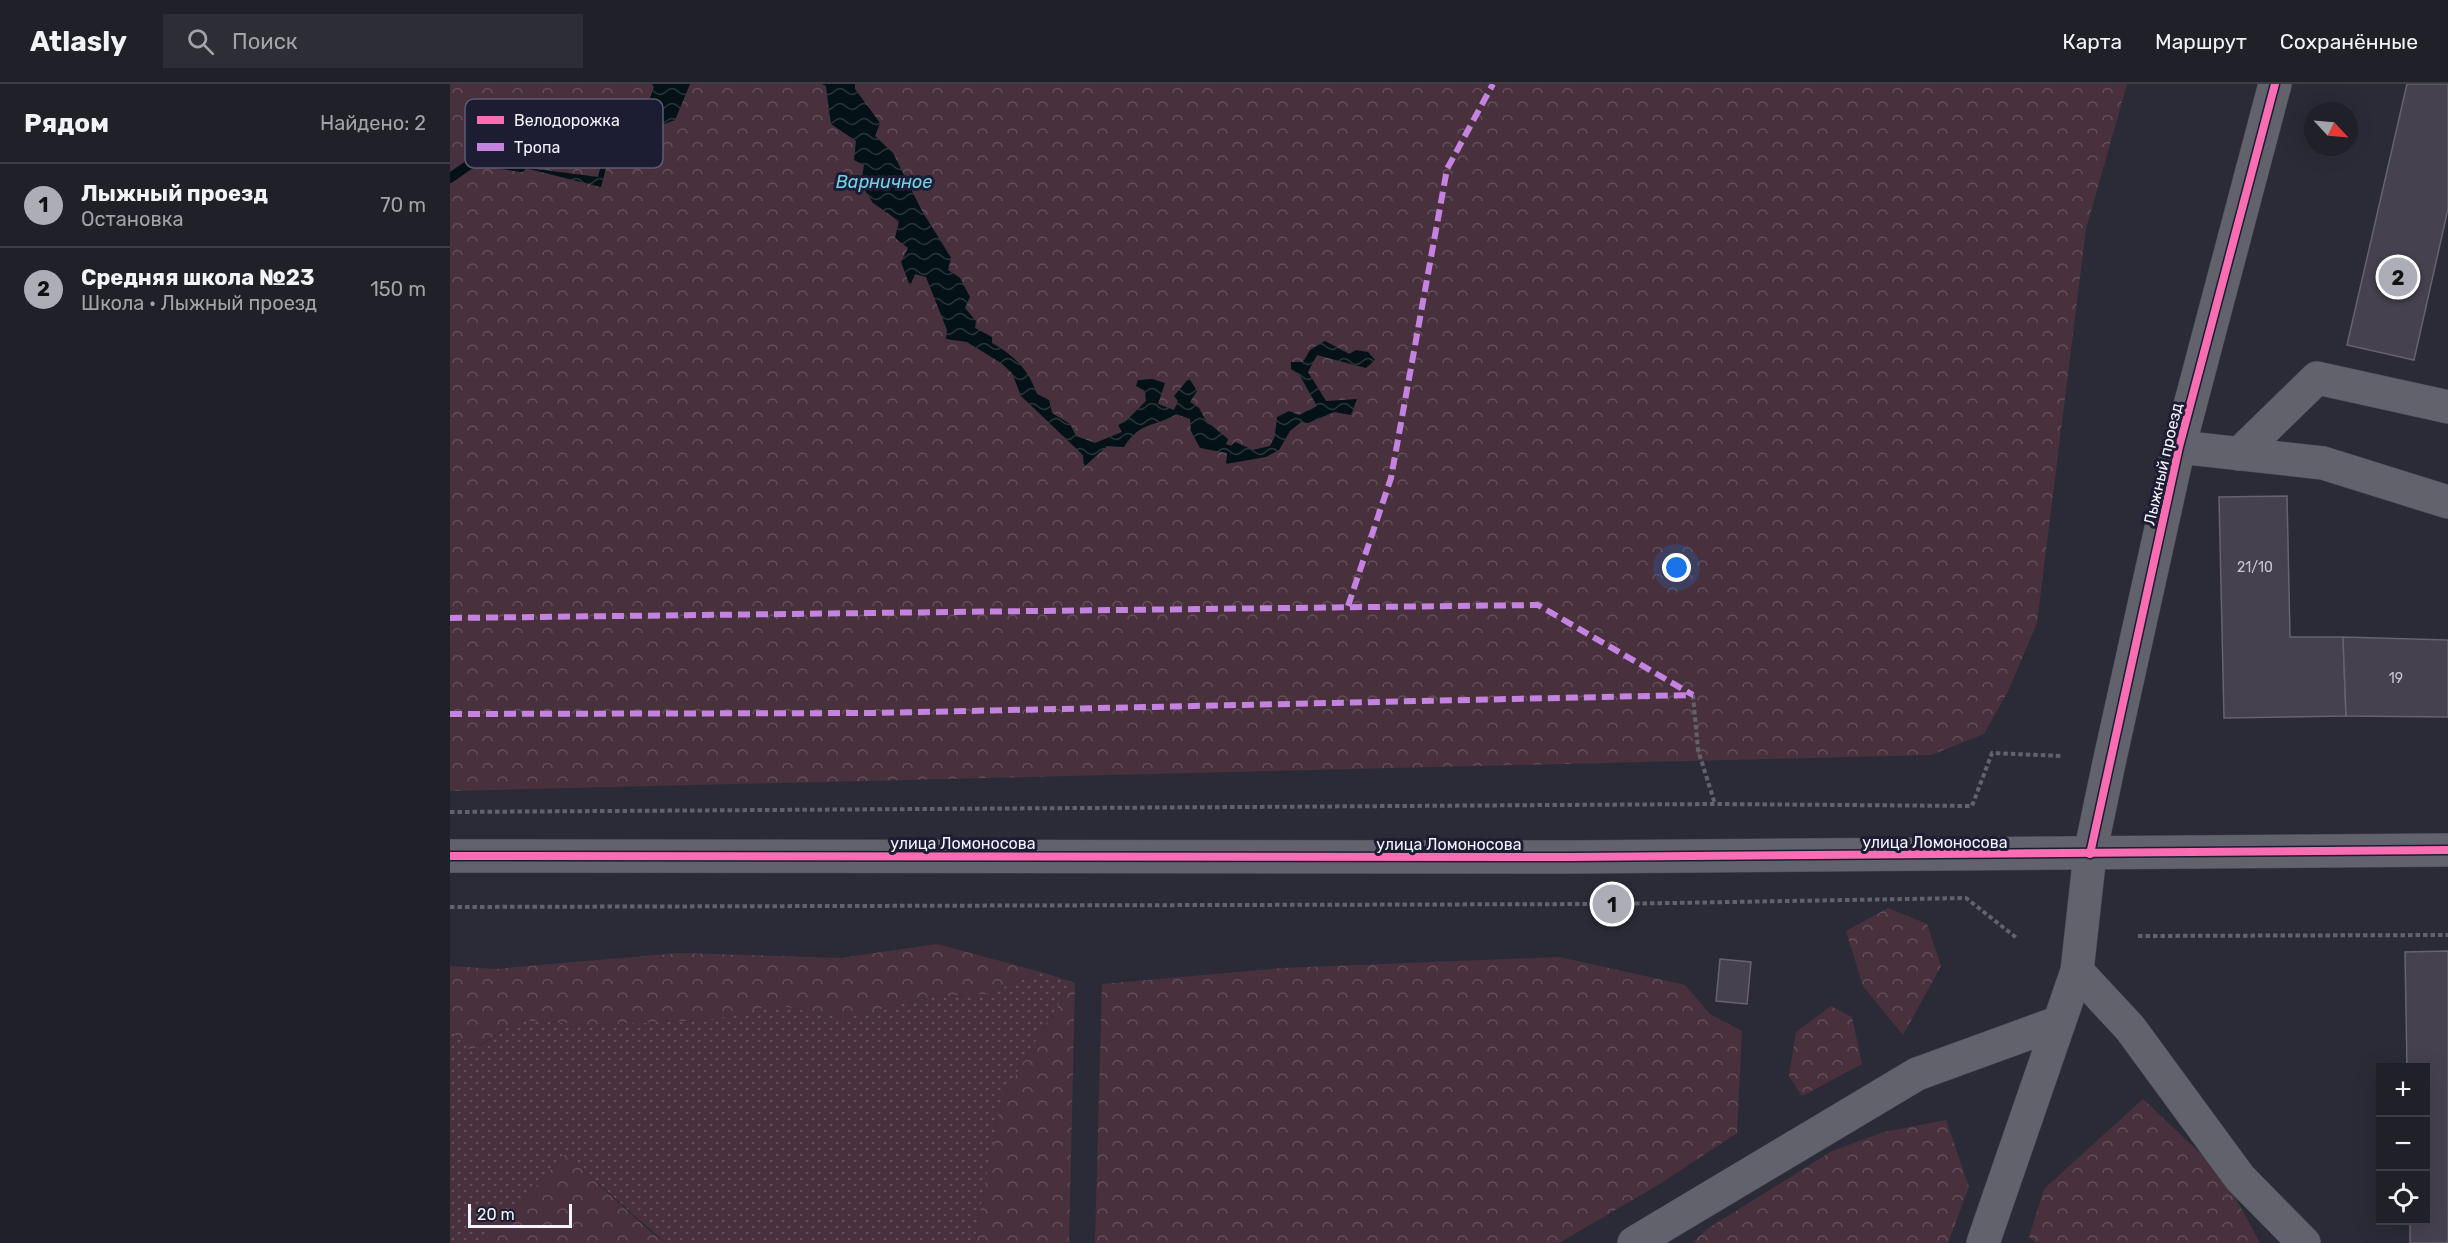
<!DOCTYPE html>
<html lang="ru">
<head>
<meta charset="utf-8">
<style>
  :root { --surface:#202029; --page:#2d2d35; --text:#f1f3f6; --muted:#a2a3a8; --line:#3d3e46; --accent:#adadb8 }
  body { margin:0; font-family:Rubik,sans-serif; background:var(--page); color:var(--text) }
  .controls { position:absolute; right:18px; bottom:18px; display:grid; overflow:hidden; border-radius:0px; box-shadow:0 6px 24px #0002 }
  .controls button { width:54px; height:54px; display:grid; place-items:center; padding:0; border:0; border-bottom:2px solid var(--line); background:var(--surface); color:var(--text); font:30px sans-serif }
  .compass { position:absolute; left:1854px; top:18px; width:54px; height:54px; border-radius:50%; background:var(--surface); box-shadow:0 6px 24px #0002; rotate:116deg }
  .scale { position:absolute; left:18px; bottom:15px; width:104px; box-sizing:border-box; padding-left:6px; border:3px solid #f3f3fd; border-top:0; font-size:16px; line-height:21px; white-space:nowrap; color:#f3f3fd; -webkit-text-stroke:4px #1c1c33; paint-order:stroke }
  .you { position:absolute; left:1227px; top:484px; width:21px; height:21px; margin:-15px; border:4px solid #fff; border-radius:50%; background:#1a73e8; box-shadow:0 0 0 9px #1a73e833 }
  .badge { display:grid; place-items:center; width:39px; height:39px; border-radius:50%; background:var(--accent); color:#111; font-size:20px; font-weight:700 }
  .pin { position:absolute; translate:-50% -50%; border:3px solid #fff; box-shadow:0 2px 6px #0006 }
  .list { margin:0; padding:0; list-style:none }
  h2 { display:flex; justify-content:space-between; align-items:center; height:78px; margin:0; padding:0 24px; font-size:26px }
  h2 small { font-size:20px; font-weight:400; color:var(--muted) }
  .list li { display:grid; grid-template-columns:39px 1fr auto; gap:18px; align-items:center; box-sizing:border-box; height:84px; padding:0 24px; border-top:2px solid var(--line) }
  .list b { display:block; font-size:22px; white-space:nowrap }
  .list p { margin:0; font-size:20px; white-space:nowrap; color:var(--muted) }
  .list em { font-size:20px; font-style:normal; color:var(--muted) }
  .icon { flex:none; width:33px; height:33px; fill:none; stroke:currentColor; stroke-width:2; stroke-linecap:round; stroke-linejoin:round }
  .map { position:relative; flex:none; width:1998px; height:1159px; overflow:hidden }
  header { display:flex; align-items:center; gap:36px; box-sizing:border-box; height:84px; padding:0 30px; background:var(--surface); border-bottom:2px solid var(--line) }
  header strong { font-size:28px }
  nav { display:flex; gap:33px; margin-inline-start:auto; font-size:21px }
  .search { width:420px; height:54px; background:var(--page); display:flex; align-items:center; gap:15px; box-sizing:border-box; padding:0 21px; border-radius:0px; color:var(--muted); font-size:22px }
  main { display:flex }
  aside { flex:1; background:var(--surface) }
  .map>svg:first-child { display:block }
  .grass { fill:url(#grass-dots) }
  .forest { fill:url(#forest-crowns) }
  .water { fill:url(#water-waves) }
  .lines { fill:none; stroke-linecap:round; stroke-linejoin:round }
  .stream { stroke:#041218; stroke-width:10 }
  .building { fill:#46414e; stroke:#66636d; stroke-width:1.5 }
  .minor-casing { stroke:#494953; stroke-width:34 }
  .path { stroke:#62626b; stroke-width:4; stroke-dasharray:4.5 3; stroke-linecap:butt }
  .minor { stroke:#62626d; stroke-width:33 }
  .quiet { stroke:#c483df; stroke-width:6; stroke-dasharray:12 6; stroke-linecap:butt }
  .cycleway-casing { stroke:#1c1c33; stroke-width:11 }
  .cycleway { stroke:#f96db3; stroke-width:8 }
  .labels { text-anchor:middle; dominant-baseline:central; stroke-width:6; stroke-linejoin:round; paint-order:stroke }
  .number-label { font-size:14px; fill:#c8c6d1 }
  .street-label { font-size:16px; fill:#f3f3fd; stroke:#1c1c33 }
  .water-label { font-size:18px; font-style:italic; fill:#70d3ec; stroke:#1c1c33 }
  .key { fill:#1c1c33; stroke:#5c5c70; stroke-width:1.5 }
  .key-label { font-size:16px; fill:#f3f3fd }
</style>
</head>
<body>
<header>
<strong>Atlasly</strong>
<div class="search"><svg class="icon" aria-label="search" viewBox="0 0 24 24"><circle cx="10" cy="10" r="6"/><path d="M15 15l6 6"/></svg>Поиск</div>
<nav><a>Карта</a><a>Маршрут</a><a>Сохранённые</a></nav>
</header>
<main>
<aside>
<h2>Рядом<small>Найдено: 2</small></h2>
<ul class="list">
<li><span class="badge">1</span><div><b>Лыжный проезд</b><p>Остановка</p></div><em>70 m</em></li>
<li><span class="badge">2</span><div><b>Средняя школа №23</b><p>Школа · Лыжный проезд</p></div><em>150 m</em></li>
</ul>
</aside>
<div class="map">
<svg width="1998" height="1159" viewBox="0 0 1998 1159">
  <defs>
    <pattern id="grass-dots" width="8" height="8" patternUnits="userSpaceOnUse" patternTransform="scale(1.5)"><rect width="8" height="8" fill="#48313d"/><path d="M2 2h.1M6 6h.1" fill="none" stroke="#634f5a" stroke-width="1.8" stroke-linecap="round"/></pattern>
    <pattern id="forest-crowns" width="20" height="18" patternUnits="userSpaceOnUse" patternTransform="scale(1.5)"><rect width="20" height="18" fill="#48313d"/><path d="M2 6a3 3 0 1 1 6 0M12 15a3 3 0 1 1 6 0" fill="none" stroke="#634f5a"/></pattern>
    <pattern id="water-waves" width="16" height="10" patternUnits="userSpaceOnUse" patternTransform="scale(1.5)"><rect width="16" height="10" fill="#041218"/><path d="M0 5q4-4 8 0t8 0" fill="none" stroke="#29353a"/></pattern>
  </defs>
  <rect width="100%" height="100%" fill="#2b2b37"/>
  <path class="grass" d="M591,888L625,899L600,933L551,1016L524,1159H216L115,1070L34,1159H0V945L22,967L69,936L140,941L261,936L326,921L393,934L481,913L536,910Z"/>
  <g class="forest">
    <path d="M0,0H202L204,3L193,34L173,43L171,59L151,81L148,93L77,84L151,103L156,84L191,49L225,36L240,0H372L376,2L379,31L406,57L404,76L414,81L423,119C462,141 458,160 461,201L465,190L476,193L497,246L496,255L517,258L551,279L562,289L572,312L633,371L634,382L657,362L674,363C691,335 704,344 726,330L740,335L741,347L750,364L778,369L776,380L829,366L840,347L851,338L858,339L884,328L857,288L867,271L916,284L900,270L875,257L860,266L849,290L867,322L824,345L825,352L820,362L803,366L785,358L781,362L776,360L778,355L756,337L749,324L740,318L739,295L724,312L728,317L724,326L708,320L714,299L695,307L696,317L676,337L672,348L645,359L626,352L620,340L602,329L599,316L587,310C578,285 565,272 541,259L542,253L525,244L526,237L515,224L520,213L510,194L498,186L501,173L472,127L443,69L425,52L430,39L405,5V0H1677L1636,145L1587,539L1558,607L1534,650L1481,671L0,707Z"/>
    <path d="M1438,824L1477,840L1491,882L1453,951L1413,902L1396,847Z"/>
    <path d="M487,860L591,888L536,910L481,913L393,934L326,921L261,936L140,941L69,936L21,967L0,945V882L45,885L229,869L391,874Z"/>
    <path d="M1109,873L1235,901L1260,930L1292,947L1287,1049L1208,1101L1109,1159H645L652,900L832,884Z"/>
    <path d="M625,899L619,1159H524L551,1016L600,933Z"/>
    <path d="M1381,922L1402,933L1412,980L1352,1012L1339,992L1346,948Z"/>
    <path d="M1693,1015L1773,1091L1810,1159H1586L1579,1153L1594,1105Z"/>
    <path d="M1496,1036L1519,1103L1498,1159H1242L1257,1145L1382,1067L1434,1048Z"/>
    <path d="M115,1070L204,1151L216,1159H34Z"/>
  </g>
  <g class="water">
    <path d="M202,0H240L225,36L191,49L156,84L151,103L71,83L148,93L151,81L171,59L173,43L193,34L204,3Z"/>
    <path d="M372,0H405V5L430,39L425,52L443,69L472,127L501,174L498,186L510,194L520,213L515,224L526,237L525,244L542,253V259C565,272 578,285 587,310L599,316L602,329L620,340L626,352L645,359L672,348L668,341L676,337L696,317L695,307L686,302L688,296L702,295L715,299L708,320L724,326L728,317L724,312L739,294L747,307L740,318L749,324L756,337L778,355L776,360L781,362L785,358L803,366L820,362L825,352L827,333L839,327L849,331L867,322L849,290L841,285V278H853L860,266L875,257L899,270L906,266L918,268L925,276L916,284L867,271L858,288L876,317L907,315L901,331L884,328L858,339L851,338L840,347L829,366L816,373L776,380L777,369L750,364L741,347L740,335L726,330C704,344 691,336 674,363L657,362L634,383L633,371L571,312L562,289L551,279L517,258L496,255L497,246L476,193L465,190L460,202L451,178L458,164L445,154L449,137L423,119L411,100L414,81L404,76L406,57L381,40L376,2Z"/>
  </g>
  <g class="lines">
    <path class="stream" d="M0,94L26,76L71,83"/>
  </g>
  <g class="building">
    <path d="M1957,0H1998V125L1964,276L1897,261Z"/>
    <path d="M1837,412L1840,553H1893L1896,632L1774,634L1769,413Z"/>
    <path d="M1893,553L1998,556V633L1896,632Z"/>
    <path d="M1998,867V1159H1960V1136H1976V984H1957L1955,868Z"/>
    <path d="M1270,875L1301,878L1297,920L1266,917Z"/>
  </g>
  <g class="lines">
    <defs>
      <g id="minor">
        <path d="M1729,363L1873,379L1998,418"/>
        <path d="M1789,370L1867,294L1998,323"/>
        <path d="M0,772L1121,773L1998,766"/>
        <path d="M1627,887L1680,944L1790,1094L1854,1159"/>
        <path d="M1184,1159L1467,990L1607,939"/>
        <path d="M1533,1159L1627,887L1640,770L1659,679L1729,363L1825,0"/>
      </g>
    </defs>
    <use href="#minor" class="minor-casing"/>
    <g class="path">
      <path d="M1243,611L1248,666L1265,720"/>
      <path d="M0,728L1265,720L1522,722L1542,669L1612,672"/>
      <path d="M0,823L1162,820L1516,814L1568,855"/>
      <path d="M1688,852L1998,851"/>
    </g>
    <use href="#minor" class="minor"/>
    <g class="quiet">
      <path d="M898,522L941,394L997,85L1043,0"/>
      <path d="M0,534L1088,521L1243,611"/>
      <path d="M0,630L426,629L1243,611"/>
    </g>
    <defs>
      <g id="cycleway">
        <path d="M1640,770L1729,363L1825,0"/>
        <path d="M0,772L1121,773L1998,766"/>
      </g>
    </defs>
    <use href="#cycleway" class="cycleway-casing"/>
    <use href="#cycleway" class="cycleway"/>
  </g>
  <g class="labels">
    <g class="number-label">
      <text x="1805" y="483">21/10</text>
      <text x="1946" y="594">19</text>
    </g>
    <g class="street-label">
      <text transform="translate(1713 380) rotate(-77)">Лыжный проезд</text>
      <text x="1485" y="758">улица Ломоносова</text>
      <text x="513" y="759">улица Ломоносова</text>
      <text x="999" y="760">улица Ломоносова</text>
    </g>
    <g class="water-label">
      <text x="434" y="98">Варничное</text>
    </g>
  </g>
  <rect x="15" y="15" width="198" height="69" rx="9" class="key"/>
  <rect x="27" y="32" width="27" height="8" fill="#f96db3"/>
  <rect x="27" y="59" width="27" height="8" fill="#c483df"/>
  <g class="key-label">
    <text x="64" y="42">Велодорожка</text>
    <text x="64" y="69">Тропа</text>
  </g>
</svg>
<div class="controls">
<button>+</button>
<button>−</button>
<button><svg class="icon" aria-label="locate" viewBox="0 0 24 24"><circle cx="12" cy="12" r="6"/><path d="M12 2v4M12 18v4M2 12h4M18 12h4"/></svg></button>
</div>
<svg class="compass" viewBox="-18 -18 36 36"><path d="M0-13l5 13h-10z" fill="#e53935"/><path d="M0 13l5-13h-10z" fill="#a2a3a8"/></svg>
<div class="scale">20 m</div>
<div class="you"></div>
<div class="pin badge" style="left:1162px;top:820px">1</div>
<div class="pin badge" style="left:1948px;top:193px">2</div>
</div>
</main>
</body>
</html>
